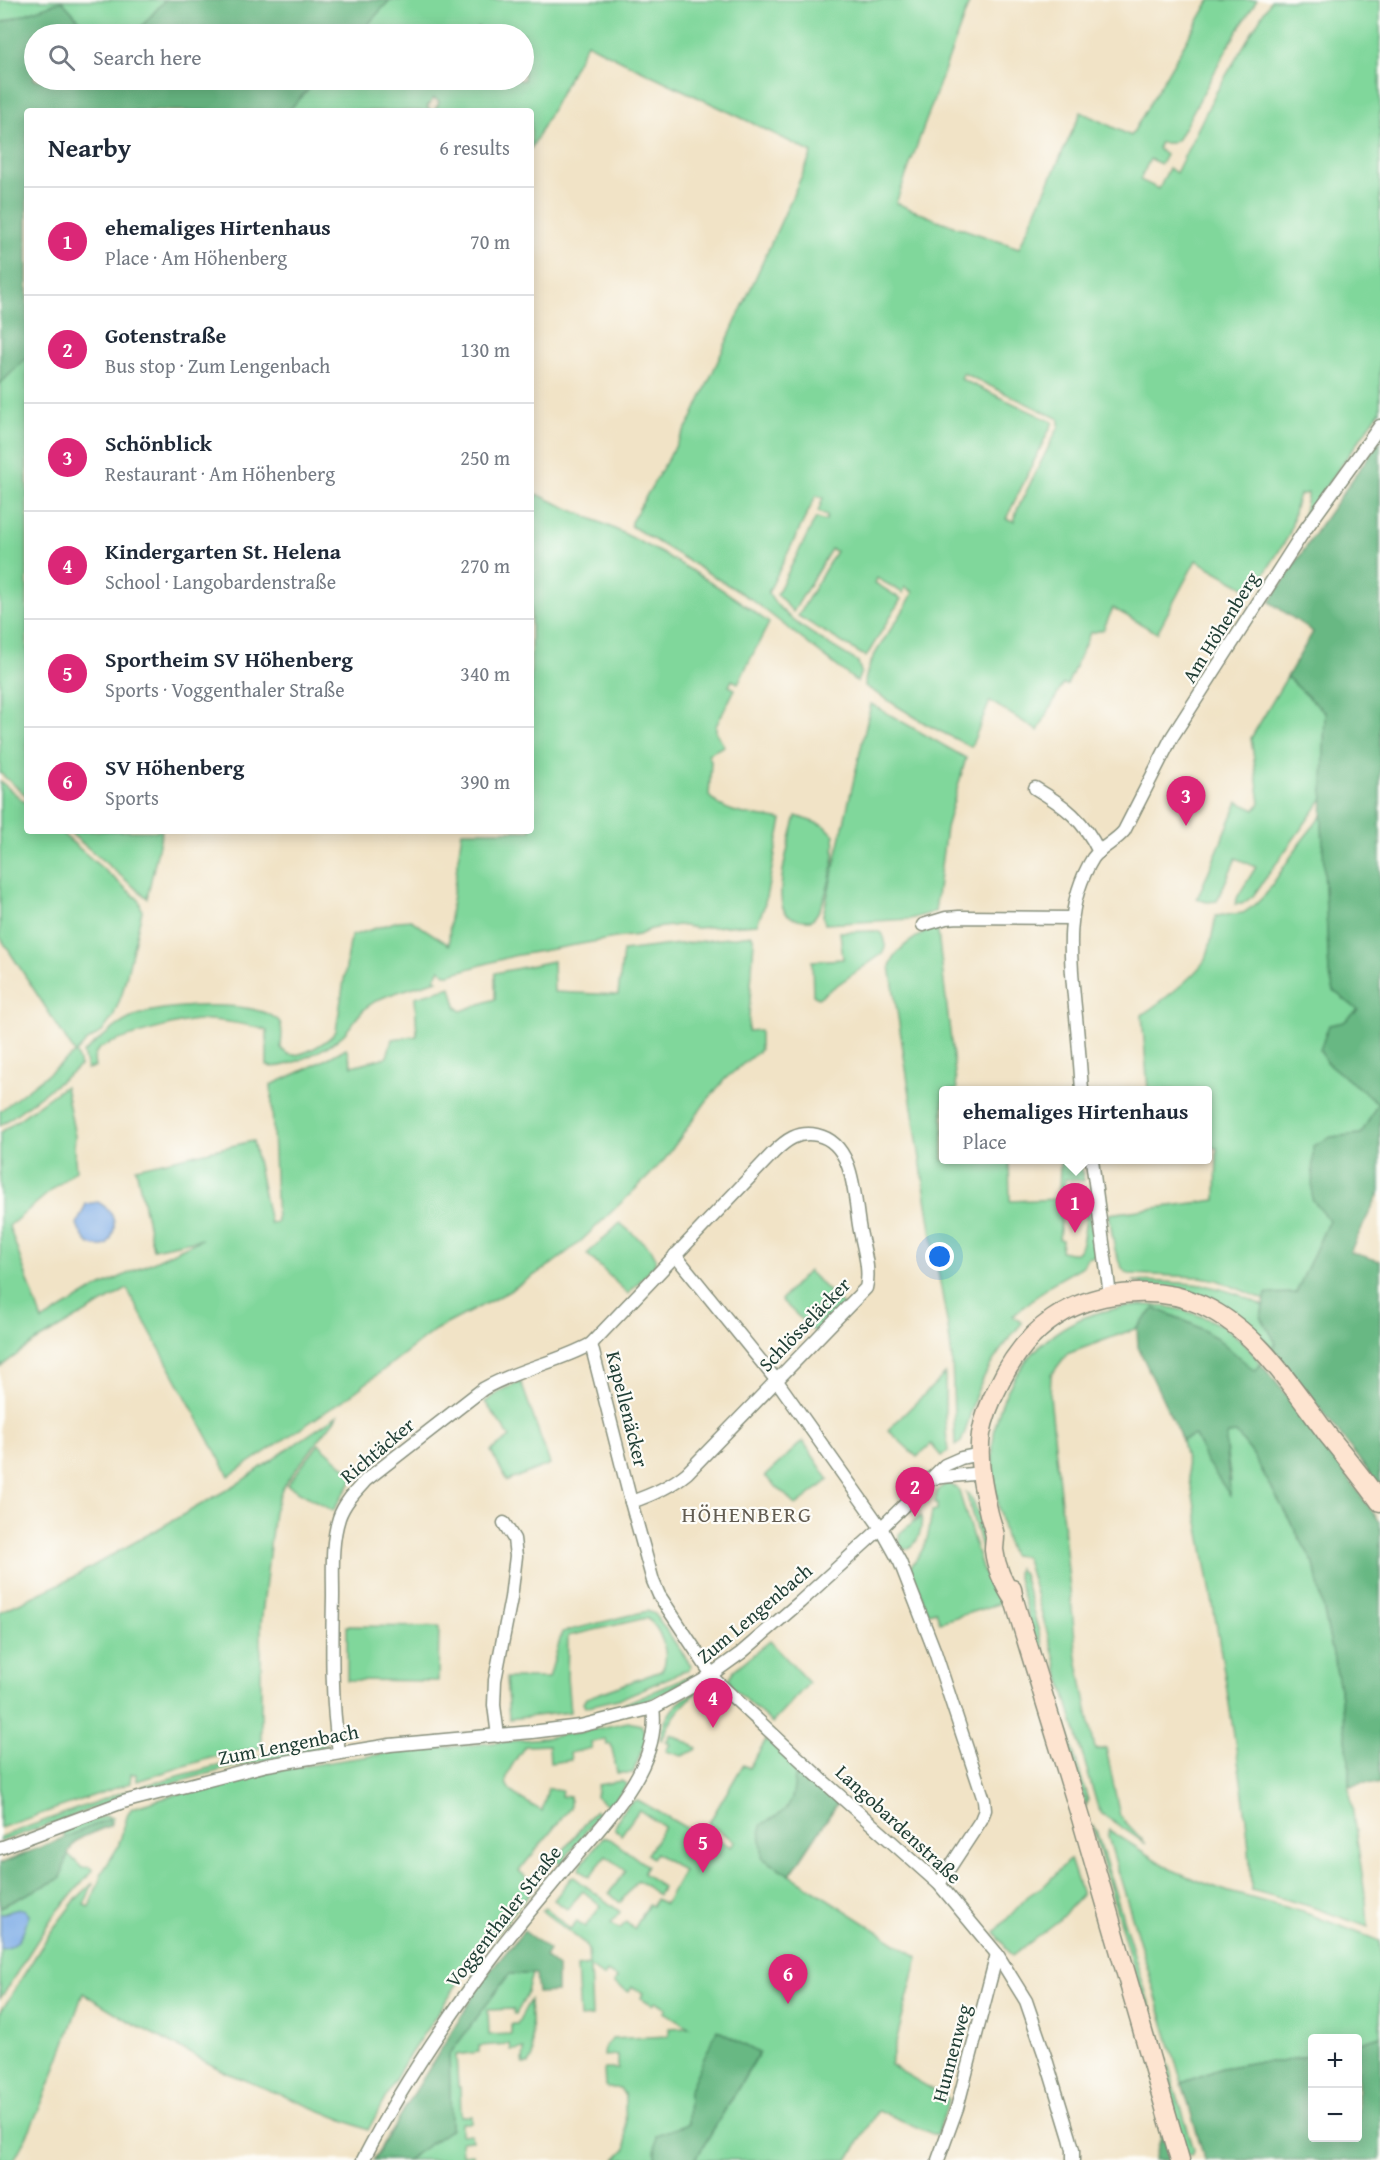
<!DOCTYPE html>
<html lang="en">
<head>
<meta charset="utf-8">
<style>
  :root { --surface:#fff; --page:#f6f6f7; --text:#1f2937; --muted:#747a83; --line:#e0e1e3; --accent:#db2777 }
  body { margin:0; font-family:"Gentium Book Plus",serif; background:var(--page); color:var(--text) }
  .controls { position:absolute; right:18px; bottom:18px; display:grid; overflow:hidden; border-radius:6px; box-shadow:0 3px 15px #0003 }
  .controls button { width:54px; height:54px; display:grid; place-items:center; padding:0; border:0; border-bottom:2px solid var(--line); background:var(--surface); color:var(--text); font:30px sans-serif }
  .you { position:absolute; left:940px; top:1257px; width:21px; height:21px; margin:-15px; border:4px solid #fff; border-radius:50%; background:#1a73e8; box-shadow:0 0 0 9px #1a73e833 }
  .badge { display:grid; place-items:center; width:39px; height:39px; border-radius:50%; background:var(--accent); color:#fff; font-size:20px; font-weight:700 }
  .pin { position:absolute; translate:-50% -50px; filter:drop-shadow(0 2px 3px #0008) }
  .pin::after { content:''; position:absolute; top:32px; width:21px; height:18px; background:inherit; clip-path:polygon(0 0,100% 0,50% 100%) }
  .popup { position:absolute; left:939px; top:1086px; width:273px; height:78px; box-sizing:border-box; display:grid; place-content:center; border-radius:6px; background:var(--surface); filter:drop-shadow(0 2px 4px #0005); font-size:20px; white-space:nowrap; color:var(--muted) }
  .popup b { font-size:22px; color:var(--text) }
  .popup::after { content:''; position:absolute; left:50%; top:100%; margin-left:-12px; border:12px solid transparent; border-top-color:var(--surface) }
  .list { margin:0; padding:0; list-style:none }
  h2 { display:flex; justify-content:space-between; align-items:center; height:78px; margin:0; padding:0 24px; font-size:26px }
  h2 small { font-size:20px; font-weight:400; color:var(--muted) }
  .list li { display:grid; grid-template-columns:39px 1fr auto; gap:18px; align-items:center; box-sizing:border-box; height:108px; padding:0 24px; border-top:2px solid var(--line) }
  .list b { display:block; font-size:22px; white-space:nowrap }
  .list p { margin:0; font-size:20px; white-space:nowrap; color:var(--muted) }
  .list em { font-size:20px; font-style:normal; color:var(--muted) }
  .icon { flex:none; width:33px; height:33px; fill:none; stroke:currentColor; stroke-width:2; stroke-linecap:round; stroke-linejoin:round }
  .map { position:relative; flex:none; width:1380px; height:2160px; overflow:hidden }
  .search { position:absolute; background:var(--surface); box-shadow:0 3px 15px #0003; left:24px; top:24px; width:510px; height:66px; display:flex; align-items:center; gap:15px; box-sizing:border-box; padding:0 21px; border-radius:33px; color:var(--muted); font-size:22px }
  .panel { position:absolute; background:var(--surface); box-shadow:0 3px 15px #0003; left:24px; top:108px; width:510px; height:726px; border-radius:6px }
  .map>svg:first-child { display:block }
  .green { fill:#80d79b; stroke:#508a68; stroke-width:1.5; fill-rule:evenodd }
  .forest { fill:#68b883; stroke:#447a5c; stroke-width:1.5 }
  .water { fill:#7dace7; stroke:#4e748e; stroke-width:1.5 }
  .lines { fill:none; stroke-linecap:round; stroke-linejoin:round }
  .minor-casing { stroke:#88907d; stroke-width:15 }
  .secondary-casing { stroke:#88907d; stroke-width:21 }
  .minor { stroke:#fff; stroke-width:12 }
  .secondary { stroke:#fde4d0; stroke-width:18 }
  .labels { text-anchor:middle; dominant-baseline:central; stroke-width:4.5; stroke-linejoin:round; paint-order:stroke }
  .street-label { font-size:20px; fill:#1f3d34; stroke:#fdfcf7 }
  .quarter-label { font-size:22px; letter-spacing:1.5px; fill:#625c51; stroke:#fdfcf7 }
</style>
</head>
<body>
<div class="map">
<svg width="1380" height="2160" viewBox="0 0 1380 2160">
  <rect width="100%" height="100%" fill="#fdfcf7"/>
  <filter id="ink" filterUnits="userSpaceOnUse"><feTurbulence type="fractalNoise" baseFrequency=".0167" numOctaves="2"/><feDisplacementMap in="SourceGraphic" scale="12" xChannelSelector="R" yChannelSelector="G"/><feConvolveMatrix kernelMatrix="1 2 1 2 8 2 1 2 1" color-interpolation-filters="sRGB"/></filter>
  <filter id="wash" filterUnits="userSpaceOnUse"><feTurbulence type="fractalNoise" baseFrequency=".008" numOctaves="4" result="noise"/><feDisplacementMap in="SourceGraphic" scale="24" xChannelSelector="R" yChannelSelector="G"/><feGaussianBlur stdDeviation="1.35" result="paint"/><feColorMatrix in="noise" values="0 0 0 0 0 0 0 0 0 0 0 0 0 0 0 0 0 1.4 0 .05"/><feComposite in="paint" operator="in"/></filter>
  <g filter="url(#wash)">
    <rect width="100%" height="100%" fill="#f1e3c6"/>
    <g class="green">
      <path d="M0,0H165L135,34H92L62,1L0,23Z"/>
      <path d="M390,0H970L896,203L937,220L1019,248L1081,112L1131,136L1210,0H1257L1232,40L1178,139L1172,143H1159L1158,149L1166,155L1161,164L1150,159L1140,180L1159,189L1169,168L1176,173L1215,94L1271,0H1380V411L1302,520L1308,493L1299,495C1293,509 1294,523 1288,537L1253,592L1196,560L1157,633L1113,608L1103,630L1090,633L1067,685L1063,684L1038,731L990,701L971,747L926,724L865,686C864,657 903,619 913,592L905,587L903,593L877,578L875,583L901,599L866,657L798,616L836,551L831,549L793,612L777,594L816,518L826,521L827,516L818,512L823,498L816,496L768,593C785,622 830,644 858,662L861,672L857,682L751,599L631,526V522L692,418L812,153C738,114 661,82 587,43L531,149V111H434L438,105L439,101L434,98L427,107L431,111H288L317,80H524V34H483V29L478,27L474,34H359ZM963,373L1059,419V426L1017,510L1014,521L1006,519L1053,422L961,379Z"/>
      <path d="M27,357V796L0,773V384Z"/>
      <path d="M537,494C565,508 594,519 621,532C673,558 724,588 769,623L738,683L732,680L729,686L735,689L716,726V732L724,746L708,754L711,761L709,796C726,816 758,815 782,820L764,907L757,924L696,928L679,925L663,927L651,929L639,935L615,938L513,956L450,974H445L440,969L435,978L437,980C417,987 387,993 371,1004C358,1012 353,1025 343,1035C329,1048 285,1071 267,1066V1031C253,1025 216,1019 199,1020C184,1020 107,1041 98,1050C93,1055 94,1061 95,1067L87,1069L83,1053C101,1039 121,1019 144,1013C173,1005 256,999 279,1021C284,1027 281,1041 281,1048C284,1052 288,1055 293,1055C305,1055 330,1041 336,1031L351,936L398,921L411,920L449,945L450,915L462,831H531V511Z"/>
      <path d="M1287,677L1325,712L1323,798L1253,896L1242,904H1235L1238,896L1256,867L1236,858L1217,901L1207,902L1197,899L1238,802L1255,810L1260,803L1251,738Z"/>
      <path d="M871,704L966,758L946,828L935,912L910,919L825,924L823,915Z"/>
      <path d="M0,781L27,804V831H59L139,900L142,911L122,994L113,1017L102,1032L86,1042L76,1053L80,1066L0,1126V1111L75,1053L0,937Z"/>
      <path d="M1322,815L1329,973L1334,991L1358,1010L1344,1022L1326,1062L1378,1103L1361,1134L1331,1137L1329,1220L1296,1293L1266,1294L1265,1300L1217,1280L1201,1277L1129,1274C1114,1267 1112,1230 1109,1214L1216,1200L1217,1148L1207,1147V1090H1148L1142,1015C1159,1003 1196,977 1206,958C1211,946 1213,929 1216,916L1243,913L1255,905L1266,894L1300,843Z"/>
      <path d="M796,816L825,826L834,835C837,856 827,905 812,920C803,921 792,919 786,913C772,898 791,835 796,816Z"/>
      <path d="M68,831H162L147,898Z"/>
      <path d="M937,925L957,1090H943V1160H1009L1010,1201L1059,1199L1060,1162L1061,1160H1080L1084,1181L1065,1179L1059,1239L1062,1240L1061,1251C1065,1252 1072,1254 1076,1253C1085,1250 1086,1211 1087,1202L1096,1256L1087,1258L1083,1266L1051,1284L1013,1316L1022,1323C1003,1345 985,1369 975,1397C970,1412 968,1427 961,1442L955,1446L952,1359L948,1327L934,1249L890,966C897,945 919,936 937,925Z"/>
      <path d="M875,931L882,933C886,940 887,946 882,954L818,998L813,995L812,961L843,959L840,932Z"/>
      <path d="M752,935L754,940L748,1031L760,1030V1050L725,1079L705,1103L665,1159L647,1178L580,1242L552,1264L508,1292L435,1330L351,1395L229,1476L127,1289L33,1343L0,1367V1133L65,1086L75,1136L74,1148L76,1170L9,1226L42,1321L95,1289L202,1239L153,1249L136,1168L253,1141L270,1223L277,1222L271,1085C297,1073 322,1063 346,1048L352,1066L387,1057L392,1039L417,1036L415,997L451,987L456,1006L461,1011L495,999V973L553,961L554,992L618,995L623,951Z"/>
      <path d="M620,1223L651,1249L656,1258L654,1266L628,1294L587,1254Z"/>
      <path d="M808,1271L844,1306L817,1334L781,1300Z"/>
      <path d="M1133,1281C1184,1283 1218,1281 1263,1306L1261,1317L1276,1343L1272,1349L1258,1333L1242,1320Z"/>
      <path d="M1140,1305C1175,1304 1217,1317 1243,1342C1250,1349 1255,1357 1261,1364L1255,1372L1217,1338L1194,1325L1155,1308L1137,1328L1067,1354L1051,1375L1050,1396L1077,1658L1095,1750L1106,1748L1120,1816L1146,1844L1102,1814L1098,1808L1026,1559L1024,1556L1012,1555C1003,1537 1000,1513 996,1493C993,1474 991,1453 994,1434C1001,1386 1034,1340 1078,1320C1097,1311 1119,1308 1140,1305Z"/>
      <path d="M945,1374V1420L948,1452L941,1456L931,1444L917,1457L888,1430Z"/>
      <path d="M521,1382L550,1464L507,1481L491,1451L510,1437L485,1402L502,1390Z"/>
      <path d="M339,1414L283,1486L274,1511L261,1624V1748L210,1758L137,1781L136,1774H131L130,1783L0,1828V1612L70,1579L237,1484Z"/>
      <path d="M1236,1433L1252,1453L1314,1564L1339,1683L1349,1762V1786L1366,1901L1368,1927L1309,1906L1251,1890C1250,1834 1241,1778 1232,1723C1218,1628 1201,1534 1182,1440L1195,1435L1206,1461L1231,1481L1225,1440L1228,1434Z"/>
      <path d="M803,1441L829,1480L796,1505L765,1476Z"/>
      <path d="M319,1444L355,1476L333,1511L287,1485Z"/>
      <path d="M948,1484L958,1488L983,1571L986,1576L996,1578L1004,1602L940,1622L936,1611L928,1613L910,1567C927,1548 929,1535 932,1511L937,1510V1503H935C936,1493 937,1487 948,1484Z"/>
      <path d="M966,1492C978,1500 986,1545 990,1561L988,1565L980,1544Z"/>
      <path d="M921,1515C923,1528 918,1550 902,1549L899,1543V1534Z"/>
      <path d="M1018,1568L1023,1574L1056,1695L1088,1800L1086,1806L1031,1628L1017,1573Z"/>
      <path d="M647,1611L655,1614L688,1661L691,1665L689,1669L622,1698L585,1707L583,1703L586,1698L661,1671C672,1657 660,1626 646,1618L568,1636L567,1677L570,1712L509,1719L506,1678H549L562,1632Z"/>
      <path d="M347,1626L439,1627L438,1681L347,1680Z"/>
      <path d="M770,1641L809,1683L772,1723L731,1686L729,1679L734,1670Z"/>
      <path d="M689,1676H693L690,1679C662,1694 623,1715 591,1717L593,1713L624,1704Z"/>
      <path d="M698,1691C680,1708 671,1717 662,1740L660,1739C664,1715 676,1701 698,1691Z"/>
      <path d="M628,1722L641,1725L647,1737L633,1773H617L611,1744L607,1745L605,1739L591,1742L592,1748L570,1753L571,1760L550,1763L549,1745L525,1746C496,1787 500,1787 542,1811L548,1788L562,1790L561,1796L570,1797V1808L519,1871L536,1885L466,1971L406,2060L368,2130L227,2073L134,2024L83,1993C62,2050 44,2107 14,2160H0V2013L50,1933L76,1899L93,1883L84,1905L89,1907L103,1871L118,1847L128,1813L132,1808L214,1783L285,1769L396,1752L544,1738L591,1730Z"/>
      <path d="M671,1734L697,1748L696,1750L682,1756L666,1751L670,1744L666,1742Z"/>
      <path d="M766,1740L837,1804L790,1875L918,1957L890,2065L949,2099L937,2136L878,2110L848,2160H695L759,2054L689,2091L688,2124L656,2135L655,2159C641,2158 629,2160 615,2160L626,2149L625,2096L620,2088H608L605,2086L604,2069H618V2055L604,2056L605,2046L612,2039L669,2036V2028L689,2027L664,2012L667,2008L656,2001L653,2005L641,1998L643,1993L632,1987L629,1992L614,1983L617,1978L607,1972L604,1977L590,1967L592,2017L580,2018L577,1967L589,1965L588,1950L584,1943L542,1911L545,1908L570,1929L577,1921L585,1927L601,1906L583,1891L567,1909L554,1900L571,1878L574,1877L620,1912L611,1923L620,1929L626,1922L634,1929L649,1904L652,1906L656,1899L665,1904L684,1871L656,1853L652,1858L647,1854L664,1827L639,1810L621,1835L615,1828C618,1817 627,1801 638,1800L690,1830L684,1842L693,1847L700,1836L706,1839L708,1834L731,1847L735,1841L708,1824L743,1765L749,1768Z"/>
      <path d="M328,1743L319,1750L233,1767L144,1791L140,1789L143,1786C203,1768 265,1754 328,1743Z"/>
      <path d="M621,1781L627,1784L610,1807L596,1797L598,1785Z"/>
      <path d="M128,1790L131,1792L130,1795L0,1842V1837Z"/>
      <path d="M595,1810L599,1814L561,1864L556,1860Z"/>
      <path d="M105,1816L113,1818L111,1825L109,1820L64,1838L62,1830Z"/>
      <path d="M1092,1825L1096,1830L1194,2150L1193,2154L1190,2155L1186,2154Z"/>
      <path d="M1109,1830L1170,1869L1196,1880L1229,1892L1303,1912L1380,1941V2036L1358,2043V2038H1312V2055L1281,2062H1257L1222,2068L1182,2083L1108,1837Z"/>
      <path d="M603,1837L610,1839L647,1866L643,1873L663,1887L658,1895L638,1880L620,1903L609,1893L626,1871L606,1856L589,1877L579,1870L581,1865Z"/>
      <path d="M67,1853L82,1868L89,1867L93,1870L51,1919L0,1999V1948C20,1949 23,1931 29,1915L8,1911L0,1914V1907L61,1878Z"/>
      <path d="M1070,1859L1082,1895L1058,1921L1012,1956L995,1932L1028,1896L1046,1884Z"/>
      <path d="M509,1974H532L525,1998L516,2014H514L513,2009L488,2010L489,2035L511,2034V2024H517L530,2000L533,2058L529,2064H523L524,2049L511,2050L510,2044L479,2046V2052L456,2055L458,2087H460L461,2116H472V2123H461V2135L471,2134L472,2140L461,2141L462,2155L473,2154V2160H407L451,2129L449,2055Z"/>
    </g>
    <g class="forest">
      <path d="M165,0H390L359,34H135Z"/>
      <path d="M62,1L92,34H34V80H317L288,111H27V357L0,384V23Z"/>
      <path d="M1380,440V1191L1350,1252L1380,1261V1487L1313,1399L1272,1349L1276,1343L1261,1316L1266,1294L1296,1293L1329,1220L1312,1199L1313,1146L1331,1137L1361,1134L1378,1103L1326,1062L1320,1050L1329,1025L1344,1022L1358,1010L1334,991L1329,973L1322,826L1325,712L1287,677L1313,632L1270,602L1317,530Z"/>
      <path d="M1155,1308L1194,1325L1217,1338L1255,1371L1261,1364L1303,1415L1380,1522V1784L1363,1783L1349,1786V1762L1339,1683L1314,1564L1252,1453L1236,1433L1228,1434C1222,1446 1231,1479 1230,1495L1206,1461L1195,1435L1182,1440L1138,1347L1137,1328Z"/>
      <path d="M797,1768L837,1804L790,1875L762,1858C763,1846 759,1837 761,1825C779,1813 791,1813 794,1787C795,1780 794,1775 797,1768Z"/>
      <path d="M109,1819L111,1825C74,1841 71,1836 61,1878L0,1907V1864Z"/>
      <path d="M524,1931L549,1950L545,1957L557,1967V1992L538,1993L536,1974H509L449,2055L451,2129L407,2160H373L486,1976Z"/>
      <path d="M717,2030L759,2053L695,2160H655L656,2135L688,2124L689,2091Z"/>
      <path d="M1380,2036V2160H1205L1182,2083L1222,2068L1257,2062H1281L1312,2055V2138H1358V2043Z"/>
      <path d="M1163,2131L1171,2160H1154Z"/>
    </g>
    <g class="water">
      <path d="M98,1202C116,1212 119,1228 107,1245C89,1250 83,1240 77,1224L86,1204Z"/>
      <path d="M19,1909H24L29,1915C23,1931 20,1949 0,1949V1914Z"/>
    </g>
  </g>
  <g filter="url(#ink)">
    <g class="lines">
      <defs>
        <g id="minor">
          <path d="M1035,788C1065,806 1084,820 1099,852"/>
          <path d="M923,925L946,918L959,917L1071,918"/>
          <path d="M1082,1090C1080,1063 1078,1035 1075,1007C1070,955 1064,905 1093,858C1101,847 1115,842 1124,831L1172,737L1302,534L1380,426"/>
          <path d="M1092,1160L1110,1295"/>
          <path d="M675,1255L777,1381L881,1528L900,1562L935,1652L984,1800L985,1810L981,1820L939,1884"/>
          <path d="M591,1344L631,1502L653,1581L659,1595L716,1681L822,1780L939,1884L997,1954L1026,2001L1045,2056L1070,2138L1073,2150V2160"/>
          <path d="M933,1478L982,1473"/>
          <path d="M498,1736L494,1705L495,1680L511,1598L516,1556L514,1539L504,1523"/>
          <path d="M339,1752C331,1700 332,1648 333,1596C333,1570 331,1543 339,1518C344,1503 355,1492 366,1480L483,1389C517,1369 557,1363 591,1344L773,1153C786,1140 798,1131 817,1135C854,1143 854,1195 859,1225C862,1245 871,1268 866,1288L687,1473C670,1487 652,1495 631,1502"/>
          <path d="M0,1848L123,1802L267,1765L390,1745L532,1732L580,1726L653,1708L702,1681L741,1653L800,1602L881,1528L945,1465L961,1458L980,1454"/>
          <path d="M363,2160C397,2094 438,2032 482,1972C507,1937 537,1903 564,1870C600,1827 662,1768 653,1708"/>
          <path d="M938,2160L957,2108L997,1954"/>
        </g>
        <g id="secondary">
          <path d="M1012,1589L1014,1600L1081,1818L1180,2160"/>
          <path d="M1014,1600C1004,1585 996,1568 994,1550C994,1546 995,1541 995,1536C994,1529 991,1522 989,1514C983,1489 977,1460 981,1434C984,1417 990,1402 998,1387C1025,1329 1071,1295 1136,1293C1158,1292 1182,1296 1202,1305C1258,1331 1291,1386 1327,1434C1345,1456 1363,1478 1380,1502"/>
        </g>
      </defs>
      <use href="#minor" class="minor-casing"/>
      <use href="#secondary" class="secondary-casing"/>
      <use href="#minor" class="minor"/>
      <use href="#secondary" class="secondary"/>
    </g>
  </g>
  <g class="labels">
    <g class="street-label">
      <text transform="translate(1220 627) rotate(-58)">Am Höhenberg</text>
      <text transform="translate(804 1324) rotate(-46)">Schlösseläcker</text>
      <text transform="translate(628 1409) rotate(76)">Kapellenäcker</text>
      <text transform="translate(377 1450) rotate(-40)">Richtäcker</text>
      <text transform="translate(754 1613) rotate(-40)">Zum Lengenbach</text>
      <text transform="translate(288 1744) rotate(-11)">Zum Lengenbach</text>
      <text transform="translate(899 1824) rotate(43)">Langobardenstraße</text>
      <text transform="translate(503 1916) rotate(-52)">Voggenthaler Straße</text>
      <text transform="translate(951 2053) rotate(-75)">Hunnenweg</text>
    </g>
    <g class="quarter-label">
      <text x="747" y="1514">HÖHENBERG</text>
    </g>
  </g>
</svg>
<div class="controls">
<button>+</button>
<button>−</button>
</div>
<div class="you"></div>
<div class="pin badge" style="left:1075px;top:1233px">1</div>
<div class="popup"><b>ehemaliges Hirtenhaus</b>Place</div>
<div class="pin badge" style="left:915px;top:1517px">2</div>
<div class="pin badge" style="left:1186px;top:826px">3</div>
<div class="pin badge" style="left:713px;top:1728px">4</div>
<div class="pin badge" style="left:703px;top:1873px">5</div>
<div class="pin badge" style="left:788px;top:2004px">6</div>
<div class="search"><svg class="icon" aria-label="search" viewBox="0 0 24 24"><circle cx="10" cy="10" r="6"/><path d="M15 15l6 6"/></svg>Search here</div>
<section class="panel">
<h2>Nearby<small>6 results</small></h2>
<ul class="list">
<li><span class="badge">1</span><div><b>ehemaliges Hirtenhaus</b><p>Place · Am Höhenberg</p></div><em>70 m</em></li>
<li><span class="badge">2</span><div><b>Gotenstraße</b><p>Bus stop · Zum Lengenbach</p></div><em>130 m</em></li>
<li><span class="badge">3</span><div><b>Schönblick</b><p>Restaurant · Am Höhenberg</p></div><em>250 m</em></li>
<li><span class="badge">4</span><div><b>Kindergarten St. Helena</b><p>School · Langobardenstraße</p></div><em>270 m</em></li>
<li><span class="badge">5</span><div><b>Sportheim SV Höhenberg</b><p>Sports · Voggenthaler Straße</p></div><em>340 m</em></li>
<li><span class="badge">6</span><div><b>SV Höhenberg</b><p>Sports</p></div><em>390 m</em></li>
</ul>
</section>
</div>
</body>
</html>
